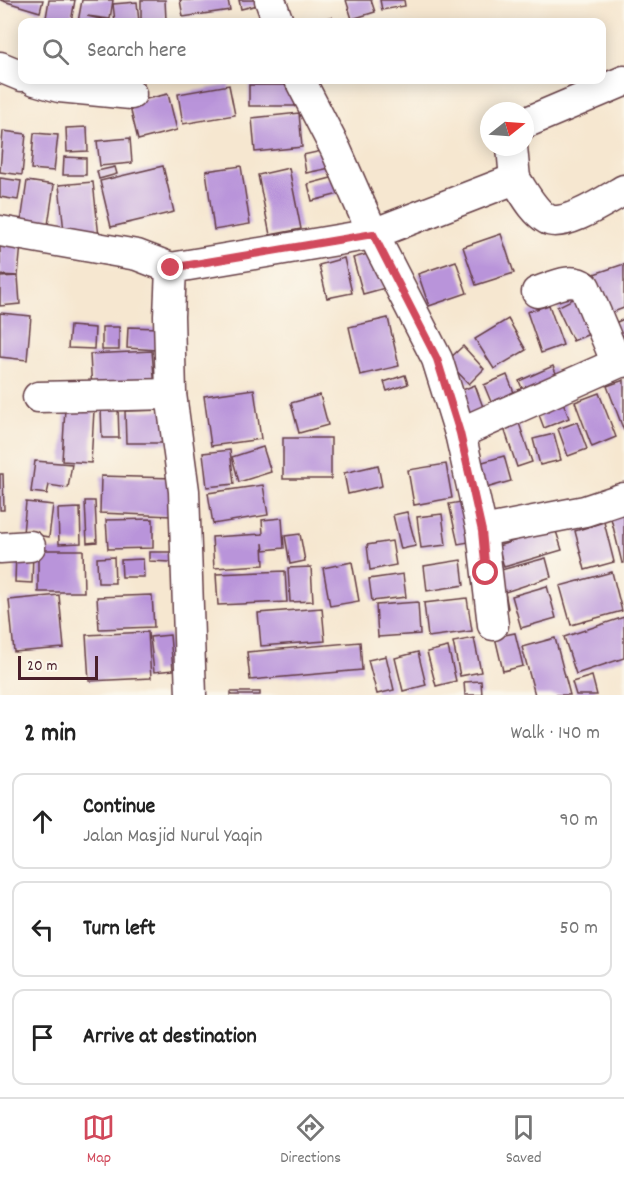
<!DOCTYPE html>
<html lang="en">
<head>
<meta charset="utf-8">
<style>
  :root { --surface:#fff; --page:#f2f2f2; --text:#222; --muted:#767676; --line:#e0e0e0; --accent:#d1495b }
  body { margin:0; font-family:Dekko,sans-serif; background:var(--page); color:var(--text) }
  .compass { position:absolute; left:480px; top:102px; width:54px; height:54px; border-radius:50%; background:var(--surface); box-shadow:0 3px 15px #0003; rotate:73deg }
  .scale { position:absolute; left:18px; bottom:15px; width:80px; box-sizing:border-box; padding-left:6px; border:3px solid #4a1f2b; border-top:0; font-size:16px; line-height:21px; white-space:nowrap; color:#4a1f2b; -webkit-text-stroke:4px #fbf7ec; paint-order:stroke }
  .stop { position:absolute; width:18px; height:18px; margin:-14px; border:4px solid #d1495b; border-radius:50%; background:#fff }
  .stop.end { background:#d1495b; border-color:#fff; box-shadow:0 2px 6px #0008 }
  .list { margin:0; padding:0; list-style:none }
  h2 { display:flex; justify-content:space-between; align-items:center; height:78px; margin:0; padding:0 24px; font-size:26px }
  h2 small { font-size:20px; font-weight:400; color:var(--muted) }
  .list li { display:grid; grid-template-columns:39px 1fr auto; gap:18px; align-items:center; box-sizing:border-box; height:96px; margin:0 12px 12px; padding:0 12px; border:2px solid var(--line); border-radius:12px }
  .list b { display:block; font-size:22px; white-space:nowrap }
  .list p { margin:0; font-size:20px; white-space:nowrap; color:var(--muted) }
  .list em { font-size:20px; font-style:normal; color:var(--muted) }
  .icon { flex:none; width:33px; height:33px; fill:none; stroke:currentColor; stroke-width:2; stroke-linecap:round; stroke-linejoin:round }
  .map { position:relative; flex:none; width:624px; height:695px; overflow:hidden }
  .search { position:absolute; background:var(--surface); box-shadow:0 3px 15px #0003; left:18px; right:18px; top:18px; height:66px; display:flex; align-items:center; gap:15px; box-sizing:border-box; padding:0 21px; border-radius:12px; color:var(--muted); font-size:22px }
  .sheet { height:402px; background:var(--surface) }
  nav { display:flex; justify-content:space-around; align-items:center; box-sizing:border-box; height:84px; border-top:2px solid var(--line); background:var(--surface); font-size:16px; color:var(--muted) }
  nav a { display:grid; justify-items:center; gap:3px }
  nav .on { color:var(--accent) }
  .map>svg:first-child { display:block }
  .building { fill:#b994da }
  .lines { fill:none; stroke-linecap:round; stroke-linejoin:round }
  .minor-casing { stroke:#643d44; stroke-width:33 }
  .minor { stroke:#fff; stroke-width:30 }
  .route { stroke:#d1495b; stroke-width:8 }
</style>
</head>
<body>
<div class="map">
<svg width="624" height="695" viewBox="0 0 624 695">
  <rect width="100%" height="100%" fill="#fbf7ec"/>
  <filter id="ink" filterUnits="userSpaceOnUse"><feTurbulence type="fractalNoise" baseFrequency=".0167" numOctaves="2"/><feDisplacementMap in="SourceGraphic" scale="12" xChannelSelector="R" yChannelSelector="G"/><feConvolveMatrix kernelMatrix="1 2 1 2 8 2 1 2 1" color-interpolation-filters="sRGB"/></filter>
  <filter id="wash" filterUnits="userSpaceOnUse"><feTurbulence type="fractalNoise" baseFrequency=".008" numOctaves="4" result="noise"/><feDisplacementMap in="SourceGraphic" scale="24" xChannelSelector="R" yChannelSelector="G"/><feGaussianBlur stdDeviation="1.35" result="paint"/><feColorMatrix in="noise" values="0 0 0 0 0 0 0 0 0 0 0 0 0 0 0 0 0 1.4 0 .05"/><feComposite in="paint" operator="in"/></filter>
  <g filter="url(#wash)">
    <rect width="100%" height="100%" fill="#f6e7d0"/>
    <g id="blocks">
      <g class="building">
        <path d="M0,0H43L40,12Z"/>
        <path d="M49,0H75L71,22L46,18Z"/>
        <path d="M82,0H113L110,19L87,16L113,22H78Z"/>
        <path d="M141,0H165L166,20L141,21Z"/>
        <path d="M180,0H228L230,10L183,17Z"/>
        <path d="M239,0H265L266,3L241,9Z"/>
        <path d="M346,0H371L375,12L352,19Z"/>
        <path d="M380,0H404L405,6L382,10Z"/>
        <path d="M137,2L139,22H115L113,4Z"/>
        <path d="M332,17L333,22H304V21Z"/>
        <path d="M229,85L235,115L183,124L178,94Z"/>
        <rect x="249" y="85" width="46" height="21"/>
        <path d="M168,94L177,130L138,140L129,103Z"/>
        <path d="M299,113L302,147L255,152L252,118Z"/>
        <path d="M87,127L88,151L67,152L66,128Z"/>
        <path d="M3,131L26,134L22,175L0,172Z"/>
        <path d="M34,133L58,135L54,171L31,169Z"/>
        <path d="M130,138L132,163L100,166L97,141Z"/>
        <path d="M331,149L335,167L306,173L303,155Z"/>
        <path d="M64,157L86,158V175H63Z"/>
        <path d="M163,166L174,212L111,227L100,181Z"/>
        <path d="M241,166L250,224L214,230L206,171Z"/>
        <path d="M115,167L117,174L99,179L97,171Z"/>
        <path d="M289,168L301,229L270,235L258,175Z"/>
        <path d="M335,177L339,194L312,201L308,184Z"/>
        <path d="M0,178L21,181L18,200L0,197Z"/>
        <path d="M27,181L54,185L48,225L21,222Z"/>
        <path d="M93,182L99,237L65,241L59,185Z"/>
        <path d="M501,234L514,273L476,285L463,247Z"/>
        <path d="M0,243L21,244L18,276L20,304L0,306V277L18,276L0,275Z"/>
        <path d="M375,252L385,288L363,294L353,258Z"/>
        <path d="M344,258L352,293L327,298L319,265Z"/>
        <path d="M456,261L467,293L429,306L418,274Z"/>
        <path d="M624,264V308L608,314L594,274Z"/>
        <path d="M585,293L601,329L573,341L557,307Z"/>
        <path d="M549,305L563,345L541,353L527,312Z"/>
        <path d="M0,313L31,316L27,360L0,357Z"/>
        <path d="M388,318L399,366L360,375L349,327Z"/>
        <path d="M508,319L526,350L494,369L475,339Z"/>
        <path d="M624,319V358L610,325Z"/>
        <path d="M70,326L95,328L94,349L68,348Z"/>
        <rect x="102" y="327" width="17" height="23"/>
        <path d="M128,327L158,328L157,350L127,348Z"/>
        <path d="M463,346L484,369L469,384L447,361Z"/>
        <path d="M152,351L155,390L92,392L90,354Z"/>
        <path d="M553,366L561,385L527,400L519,381Z"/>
        <path d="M405,375L408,384L387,391L384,382Z"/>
        <path d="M507,375L519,405L496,414L484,385Z"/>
        <path d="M624,380V431L607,386Z"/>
        <path d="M475,385L487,418L466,424L450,395Z"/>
        <path d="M254,389L261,439L211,446L204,396Z"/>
        <path d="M599,393L616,437L592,447L575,402Z"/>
        <path d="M320,395L328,425L299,433L291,403Z"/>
        <path d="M561,397L569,418L544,428L536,407Z"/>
        <path d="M101,407H118L119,438H102Z"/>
        <path d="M65,408L94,410L91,463L62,461Z"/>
        <path d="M167,410L168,443H126L125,411Z"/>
        <path d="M517,417L532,462L517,467L502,422Z"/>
        <path d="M577,422L587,449L568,456L558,429Z"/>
        <path d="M554,434L561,460L540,465L533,439Z"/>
        <rect x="283" y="438" width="48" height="41"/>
        <path d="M263,447L271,472L239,482L232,457Z"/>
        <path d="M230,450L234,484L207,487L203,453Z"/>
        <path d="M504,456L511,481L479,490L472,465Z"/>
        <path d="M35,461L72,464L68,488L49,485L47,494L31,492Z"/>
        <path d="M446,464L452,498L414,505L408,470Z"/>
        <path d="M378,465L382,486L348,494L344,473Z"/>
        <path d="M0,474H3L4,510H0Z"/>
        <path d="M101,476L173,478L172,516L100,513Z"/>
        <path d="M263,485L268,515L213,524L208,493Z"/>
        <path d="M85,501H95L97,542L87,543Z"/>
        <path d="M26,502L53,505L49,537L23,533Z"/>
        <path d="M461,502L469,542L458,544L449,504Z"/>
        <path d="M624,502V563H622L608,506Z"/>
        <path d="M80,508L81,543L59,544L58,509Z"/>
        <path d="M407,512L416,546L401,549L393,515Z"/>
        <path d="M442,514L446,545L421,548L417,517Z"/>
        <path d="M282,518L284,548L264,550L263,543L264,565L214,568L212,537L263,534L262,520Z"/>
        <path d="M153,519V548L108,549L106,520Z"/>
        <path d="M604,522L614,562L585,570L575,531Z"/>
        <path d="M555,528L562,550L504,567L498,546Z"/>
        <path d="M300,534L305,561L290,564L285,536Z"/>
        <path d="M392,541L396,565L370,570L367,545Z"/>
        <path d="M38,550H83L84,592H38Z"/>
        <path d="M16,551L33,552L32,583L15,582Z"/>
        <path d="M149,552H171V562L149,561Z"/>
        <path d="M114,557L115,583H98L97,558Z"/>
        <path d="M546,558L551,577L505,592L508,608L493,614L486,574Z"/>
        <path d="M143,559L144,577H122L121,560Z"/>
        <path d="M461,560L464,585L427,591L424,566Z"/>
        <path d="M352,562L359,601L330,606L323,568Z"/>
        <path d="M311,567L313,601L290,602L288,568Z"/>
        <path d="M285,571L287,602L218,605L216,574Z"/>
        <path d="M612,572L622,611L571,625L560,586Z"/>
        <path d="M403,574L406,597L372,601L369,579Z"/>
        <path d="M547,586L556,618L521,628L512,596Z"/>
        <path d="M59,595L64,648L14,652L9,600Z"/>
        <path d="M152,595L154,627L99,629L97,597Z"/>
        <path d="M467,598L472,631L428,637L424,603Z"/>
        <path d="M418,602L420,634L378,637L376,605Z"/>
        <path d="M322,608L325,641L261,646L258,613Z"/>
        <path d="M624,617V658L576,674L564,637Z"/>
        <path d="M148,632L151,678L89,681L86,635Z"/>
        <path d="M515,633L523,666L503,671L495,637Z"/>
        <path d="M170,635L173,670L154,672L150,637Z"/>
        <path d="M474,638L481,672L460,676L453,642Z"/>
        <path d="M555,638L570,695H535L522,647Z"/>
        <path d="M360,642L362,670L250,680L247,652Z"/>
        <path d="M448,647L456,681L436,686L427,652Z"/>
        <path d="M418,652L426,685L403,691L395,658Z"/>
        <path d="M386,656L394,690L377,694L368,660Z"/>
        <path d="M592,676L597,695H576L572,682Z"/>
        <path d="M481,681L482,695H465L464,682Z"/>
        <rect x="231" y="692" width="29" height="3"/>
      </g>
    </g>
  </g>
  <g filter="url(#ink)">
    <use href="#blocks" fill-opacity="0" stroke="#643d44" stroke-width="1.5"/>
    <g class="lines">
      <defs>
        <g id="minor">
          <path d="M270,0L278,22"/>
          <path d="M0,67L22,76"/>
          <path d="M35,80L59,87L131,94"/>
          <path d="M300,80L336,150L373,234L437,359L460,433L482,531L493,625"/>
          <path d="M525,123L624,81"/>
          <path d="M512,147L515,179"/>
          <path d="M0,231L137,255L171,268"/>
          <path d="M537,292C553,287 571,276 585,287L613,354L620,362H624"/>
          <path d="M38,397L171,394"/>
          <path d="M460,433L620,362"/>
          <path d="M482,531L585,511L624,498"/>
          <path d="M0,548L30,546"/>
          <path d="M191,695L184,491L171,394L169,316L171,268L373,234L515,179C524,192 533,211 547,219C563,229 608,199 624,190"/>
        </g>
      </defs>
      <use href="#minor" class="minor-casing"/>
      <use href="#minor" class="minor"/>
    </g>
  </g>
  <g class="lines" filter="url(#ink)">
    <path class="route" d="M171,268L373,234L437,359L460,433L482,531L486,573"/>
  </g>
</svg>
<svg class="compass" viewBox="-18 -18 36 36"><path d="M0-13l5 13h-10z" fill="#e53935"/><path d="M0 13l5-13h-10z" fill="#767676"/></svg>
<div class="scale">20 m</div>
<div class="stop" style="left:486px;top:573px"></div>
<div class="stop end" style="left:171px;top:268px"></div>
<div class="search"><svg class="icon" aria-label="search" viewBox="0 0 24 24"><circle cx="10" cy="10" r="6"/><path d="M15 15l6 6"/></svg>Search here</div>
</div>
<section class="sheet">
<h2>2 min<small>Walk · 140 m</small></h2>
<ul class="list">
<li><svg class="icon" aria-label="ahead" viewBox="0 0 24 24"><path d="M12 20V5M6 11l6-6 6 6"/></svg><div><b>Continue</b><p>Jalan Masjid Nurul Yaqin</p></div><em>90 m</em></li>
<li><svg class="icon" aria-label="left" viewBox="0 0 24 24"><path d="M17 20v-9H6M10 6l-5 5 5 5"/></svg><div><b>Turn left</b></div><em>50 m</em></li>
<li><svg class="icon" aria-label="arrive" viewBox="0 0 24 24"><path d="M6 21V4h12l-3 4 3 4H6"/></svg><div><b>Arrive at destination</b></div></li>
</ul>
</section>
<nav>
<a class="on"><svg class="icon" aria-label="map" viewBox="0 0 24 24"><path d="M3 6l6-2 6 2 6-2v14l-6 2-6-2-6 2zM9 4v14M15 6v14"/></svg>Map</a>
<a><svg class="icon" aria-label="directions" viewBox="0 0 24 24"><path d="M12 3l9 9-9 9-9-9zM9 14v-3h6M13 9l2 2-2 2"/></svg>Directions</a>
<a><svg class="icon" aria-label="saved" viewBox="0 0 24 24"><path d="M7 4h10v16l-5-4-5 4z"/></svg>Saved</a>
</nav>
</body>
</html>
